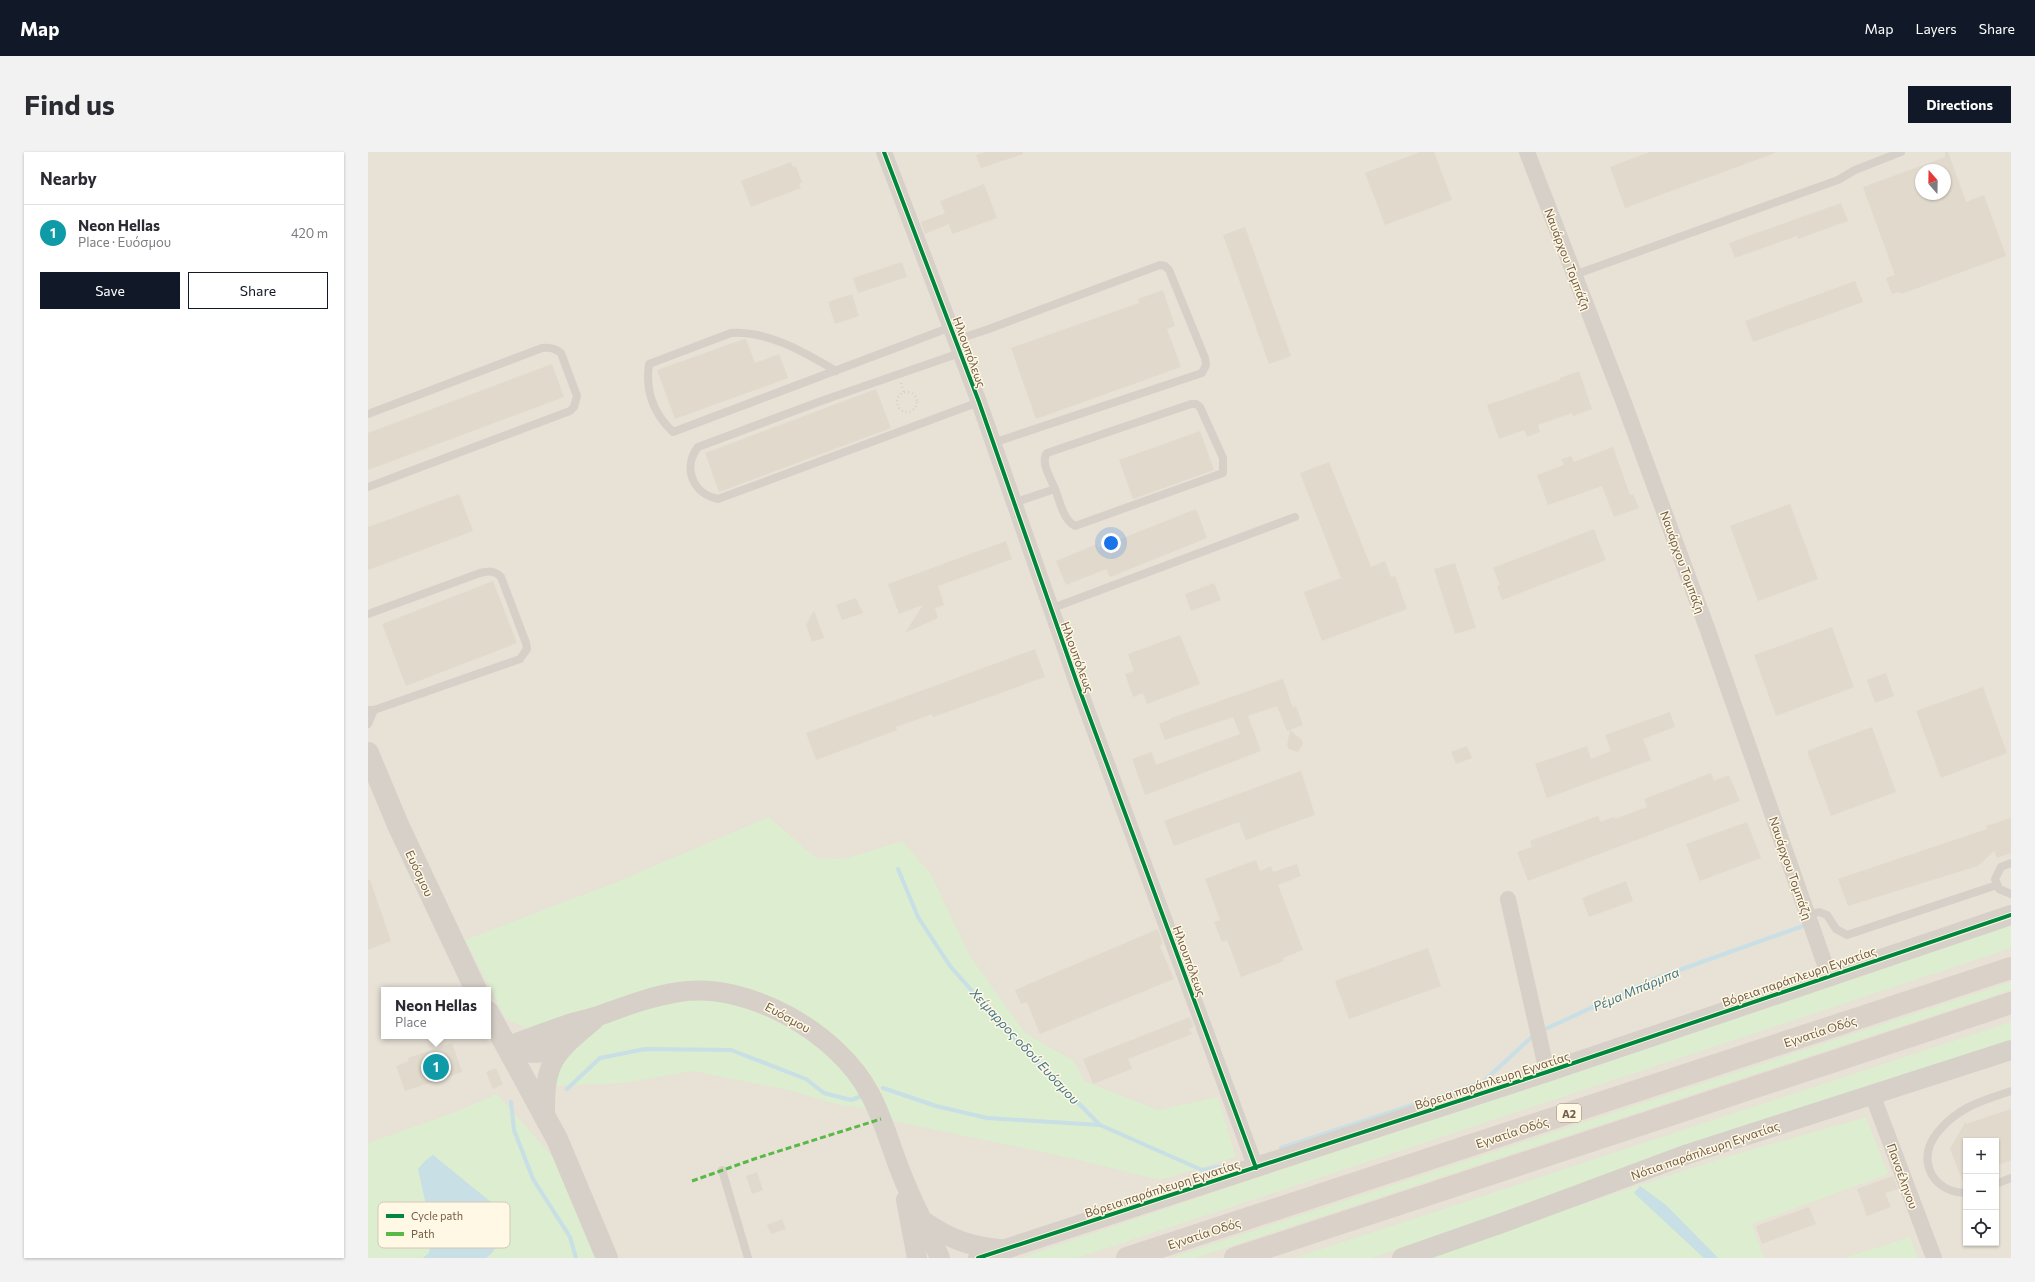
<!DOCTYPE html>
<html lang="en">
<head>
<meta charset="utf-8">
<style>
  :root { --surface:#fff; --page:#f2f2f3; --text:#2b2b33; --muted:#7c7c81; --line:#e1e1e2; --accent:#111827 }
  body { margin:0; font-family:Commissioner,sans-serif; background:var(--page); color:var(--text) }
  .controls { position:absolute; right:12px; bottom:12px; display:grid; overflow:hidden; border-radius:0px; box-shadow:0 1px 3px #0004 }
  .controls button { width:36px; height:36px; display:grid; place-items:center; padding:0; border:0; border-bottom:1px solid var(--line); background:var(--surface); color:var(--text); font:20px sans-serif }
  .compass { position:absolute; left:1547px; top:12px; width:36px; height:36px; border-radius:50%; background:var(--surface); box-shadow:0 1px 3px #0004; rotate:340deg }
  .you { position:absolute; left:743px; top:391px; width:14px; height:14px; margin:-10px; border:3px solid #fff; border-radius:50%; background:#1a73e8; box-shadow:0 0 0 6px #1a73e833 }
  .badge { display:grid; place-items:center; width:26px; height:26px; border-radius:50%; background:var(--accent); color:#fff; font-size:13px; font-weight:700 }
  .pin { position:absolute; translate:-50% -50%; border:2px solid #fff; box-shadow:0 1px 4px #0006 }
  .popup { position:absolute; left:13px; top:835px; width:110px; height:52px; box-sizing:border-box; display:grid; place-content:center; border-radius:0px; background:var(--surface); filter:drop-shadow(0 1px 3px #0005); font-size:13px; white-space:nowrap; color:var(--muted) }
  .popup b { font-size:15px; color:var(--text) }
  .popup::after { content:''; position:absolute; left:50%; top:100%; margin-left:-8px; border:8px solid transparent; border-top-color:var(--surface) }
  .list { margin:0; padding:0; list-style:none }
  h2 { display:flex; justify-content:space-between; align-items:center; height:52px; margin:0; padding:0 16px; font-size:17px }
  h2 small { font-size:13px; font-weight:400; color:var(--muted) }
  .list li { display:grid; grid-template-columns:26px 1fr auto; gap:12px; align-items:center; box-sizing:border-box; height:56px; padding:0 16px; border-top:1px solid var(--line) }
  .list b { display:block; font-size:15px; white-space:nowrap }
  .list p { margin:0; font-size:13px; white-space:nowrap; color:var(--muted) }
  .list em { font-size:13px; font-style:normal; color:var(--muted) }
  .actions { display:flex; gap:8px; padding:12px 16px }
  .actions a { flex:1; padding:9px 0; border:1px solid var(--accent); border-radius:0px; text-align:center; font-size:14px; color:var(--accent) }
  .actions .main { background:var(--accent); color:#fff }
  .icon { flex:none; width:22px; height:22px; fill:none; stroke:currentColor; stroke-width:2; stroke-linecap:round; stroke-linejoin:round }
  .map { position:relative; flex:none; width:1643px; height:1106px; overflow:hidden; border-radius:0px }
  header { display:flex; align-items:center; gap:24px; box-sizing:border-box; height:56px; padding:0 20px; background:var(--accent); color:#fff }
  header strong { font-size:19px }
  nav { display:flex; gap:22px; margin-inline-start:auto; font-size:14px }
  .intro { display:flex; align-items:center; justify-content:space-between; box-sizing:border-box; height:96px; padding:0 24px }
  h1 { margin:0; font-size:28px }
  .button { padding:10px 18px; border-radius:0px; background:var(--accent); color:#fff; font-size:14px; font-weight:700 }
  main { display:flex; gap:24px; padding:0 24px }
  aside { flex:1; background:var(--surface); border-radius:0px; box-shadow:0 1px 3px #0004 }
  .map>svg:first-child { display:block }
  .industrial { fill:#e7e1d6; fill-rule:evenodd }
  .green { fill:#ddedcf }
  .water { fill:#c7dfe5 }
  .lines { fill:none; stroke-linecap:round; stroke-linejoin:round }
  .stream { stroke:#c7dfe5; stroke-width:4 }
  .building { fill:#e1dacc; fill-rule:evenodd }
  .path { stroke:#d7d0c8; stroke-width:2.5; stroke-dasharray:1 3; stroke-linecap:butt }
  .service { stroke:#d7d0c8; stroke-width:8 }
  .minor { stroke:#d7d0c8; stroke-width:16 }
  .tertiary { stroke:#d7d0c8; stroke-width:20 }
  .secondary { stroke:#d7d0c8; stroke-width:22 }
  .motorway { stroke:#dad1c8; stroke-width:22 }
  .quiet { stroke:#58b947; stroke-width:3; stroke-dasharray:6 3; stroke-linecap:butt }
  .cycleway-casing { stroke:#fff8e4; stroke-width:6 }
  .cycleway { stroke:#00873e; stroke-width:4 }
  .labels { text-anchor:middle; dominant-baseline:central; stroke-width:3; stroke-linejoin:round; paint-order:stroke }
  .shield { fill:#fff8e4; stroke:#9c8b75; stroke-width:1 }
  .shield-label { font-size:11px; font-weight:bold; fill:#715c46 }
  .street-label { font-size:12px; fill:#715c46; stroke:#fff8e4 }
  .water-label { font-size:13px; font-style:italic; fill:#43768c; stroke:#fff8e4 }
  .key { fill:#fff8e4; stroke:#d4c9b5; stroke-width:1 }
  .key-label { font-size:11px; fill:#715c46 }
</style>
</head>
<body>
<header>
<strong>Map</strong>
<nav><a>Map</a><a>Layers</a><a>Share</a></nav>
</header>
<div class="intro"><h1>Find us</h1><a class="button">Directions</a></div>
<main>
<aside>
<h2>Nearby<small></small></h2>
<ul class="list">
<li><span class="badge" style="background:#0f9aa8">1</span><div><b>Neon Hellas</b><p>Place · Ευόσμου</p></div><em>420 m</em></li>
</ul>
<div class="actions"><a class="main">Save</a><a>Share</a></div>
</aside>
<div class="map">
<svg width="1643" height="1106" viewBox="0 0 1643 1106">
  <rect width="100%" height="100%" fill="#f5f2e5"/>
  <path class="industrial" d="M0,0H1643V1106H0ZM1553,18H1577V42H1553ZM16,838H120V884H16ZM1598,989H1628V1091H1598Z"/>
  <g class="green">
    <path d="M401,665L448,706L476,707L534,689L562,721L602,804L657,881L706,909L716,929L790,958L850,945L868,1005L792,1028L698,1005L525,969L494,956L471,953L425,939L325,919L255,931L183,934L170,881L138,867L97,788L246,731Z"/>
    <path d="M1643,771V796L709,1106H652Z"/>
    <path d="M1643,830V838L827,1106H803Z"/>
    <path d="M1643,870V894L1003,1106H926Z"/>
    <path d="M129,942L192,1013L230,1106H0V991L90,959Z"/>
    <path d="M1498,965L1520,1022L1384,1072L1396,1106H1050L1358,1005Z"/>
    <path d="M1542,1085L1550,1106H1476Z"/>
  </g>
  <g class="water">
    <path d="M65,1003L129,1055L139,1067L141,1075L124,1101L118,1106H55L61,1101L64,1080L50,1017L58,1008Z"/>
    <path d="M1272,1034L1298,1053L1350,1106H1336L1266,1041Z"/>
  </g>
  <g class="lines">
    <g class="stream">
      <path d="M530,717L550,765L582,814L646,886L732,973L834,1018L863,1013"/>
      <path d="M1173,879L1286,827L1438,773"/>
      <path d="M515,936L568,954L619,966L732,973"/>
      <path d="M199,937L232,906L277,897L363,898L438,927L456,941L483,948L494,944"/>
      <path d="M143,950L146,978L165,1027L202,1085L208,1106"/>
      <path d="M913,996L1115,930L1167,882"/>
    </g>
  </g>
  <g class="building">
    <path d="M617,0H655V2L613,16L608,3Z"/>
    <path d="M1052,0H1066L1084,48L1017,73L997,21Z"/>
    <path d="M1282,0H1407V1L1257,56L1242,15Z"/>
    <path d="M1577,0H1580L1598,50L1616,43L1638,104L1533,142L1532,140L1524,142L1518,126L1527,123L1495,35L1577,5ZM1553,18H1577V42H1553Z"/>
    <path d="M423,10L425,15L428,14L434,30L431,32L433,36L383,55L373,29Z"/>
    <path d="M616,32L629,66L584,82L581,72L557,82L553,70L577,61L572,49Z"/>
    <path d="M1473,51L1480,69L1430,87L1429,84L1367,106L1361,91Z"/>
    <path d="M877,75L923,204L901,212L855,83Z"/>
    <path d="M534,110L539,125L490,141L485,126Z"/>
    <path d="M1487,129L1495,150L1385,190L1377,169Z"/>
    <path d="M795,138L807,174L799,177L813,215L668,267L643,196L771,151L770,147Z"/>
    <path d="M484,142L491,164L467,172L460,150Z"/>
    <path d="M376,187H378L387,211L411,202L420,226L307,267L289,218Z"/>
    <path d="M184,212L196,245L0,318V281Z"/>
    <path d="M1211,219L1224,257L1205,264L1204,261L1170,273L1172,280L1159,285L1156,278L1131,287L1119,253L1192,228V226Z"/>
    <path d="M508,237L523,276L351,340L337,301Z"/>
    <path d="M832,279L846,318L765,347L751,308Z"/>
    <path d="M1245,295L1262,343L1265,342L1271,356L1246,365L1234,334L1180,353L1169,323L1196,313L1193,307L1203,304L1206,310Z"/>
    <path d="M961,310L1003,415L1017,409L1023,425L1027,424L1039,457L954,489L936,440L973,426L932,321Z"/>
    <path d="M91,342L105,379L0,418V375Z"/>
    <path d="M1422,352L1450,427L1390,449L1362,374Z"/>
    <path d="M828,357L839,386L742,425L738,417L698,433L688,409L729,392L730,396Z"/>
    <path d="M1226,377L1238,408L1134,448L1129,434L1132,433L1125,416Z"/>
    <path d="M638,389L644,407L570,434L576,453L567,456L570,466L537,481L555,453L531,462L520,432Z"/>
    <path d="M1087,411L1108,476L1087,482L1066,417Z"/>
    <path d="M125,429L149,491L38,534L14,472Z"/>
    <path d="M846,431L853,448L823,459L817,442Z"/>
    <path d="M488,446L495,461L474,468L468,453Z"/>
    <path d="M446,458L456,486L444,490L438,473Z"/>
    <path d="M1464,475L1486,535L1408,564L1386,503Z"/>
    <path d="M812,483L832,532L779,552L775,541L765,545L757,522L766,519L760,502Z"/>
    <path d="M667,497L677,525L565,565L564,562L528,575L529,578L448,608L438,581Z"/>
    <path d="M1518,521L1526,544L1507,551L1499,528Z"/>
    <path d="M915,527L925,556L928,554L935,573L922,578L934,588L935,592L930,600L921,597L919,593L922,578L919,579L909,554L880,564L893,599L777,643L764,607L784,600L788,613L872,582L865,565L797,588L791,572L803,567V566Z"/>
    <path d="M1615,535L1639,601L1573,626L1548,559Z"/>
    <path d="M1302,560L1307,575L1275,587L1283,608L1179,646L1167,612L1219,594L1223,607L1243,599L1237,583Z"/>
    <path d="M1504,575L1528,640L1463,664L1439,599Z"/>
    <path d="M1099,594L1104,606L1088,612L1083,600Z"/>
    <path d="M933,619L947,663L878,688L871,670L806,694L796,669Z"/>
    <path d="M1343,621L1346,629L1361,623L1372,649L1160,729L1149,700L1164,695L1162,689L1230,664L1233,670L1246,665L1247,667L1279,655L1276,647Z"/>
    <path d="M1643,666V701L1629,706L1626,699L1610,714L1480,754L1470,727L1619,677L1618,674Z"/>
    <path d="M1379,670L1393,706L1332,729L1318,692Z"/>
    <path d="M888,708L892,719L903,714L905,720L929,712L933,724L910,733L935,798L915,806L916,809L873,825L859,788L854,790L846,770L852,768L837,727Z"/>
    <path d="M0,728H2L23,789L0,798Z"/>
    <path d="M1258,729L1265,749L1221,765L1214,746Z"/>
    <path d="M790,777L795,792L792,794L806,827L672,882L659,850L653,852L647,838Z"/>
    <path d="M1060,796L1073,834L981,867L967,829Z"/>
    <path d="M822,865L826,875L821,877L824,882L760,907L764,917L725,932L715,907Z"/>
    <path d="M84,891L94,920L37,939L28,914L41,909L40,906Z"/>
    <path d="M128,916L135,932L125,937L118,920Z"/>
    <path d="M1643,957V1008L1628,1014V989H1598L1597,1035L1582,997L1598,969V972Z"/>
    <path d="M389,1020L395,1038L384,1042L378,1024Z"/>
    <path d="M1525,1024L1530,1037L1517,1041L1523,1055L1499,1064L1489,1037Z"/>
    <path d="M1441,1055L1448,1072L1394,1092L1388,1074Z"/>
    <path d="M414,1067L418,1077L403,1082L399,1073Z"/>
  </g>
  <g class="lines">
    <g class="path">
      <path d="M533,231L536,240"/>
      <circle cx="539" cy="250" r="10"/>
    </g>
    <g class="service">
      <path d="M1206,123L1470,28L1487,18L1533,0"/>
      <path d="M587,188L618,178L792,113L797,114L801,118L837,206L838,213L834,221L625,291"/>
      <path d="M592,201L456,248L330,295C314,316 325,342 350,347L611,250"/>
      <path d="M468,219C436,200 401,179 363,181L281,212C277,239 285,261 305,280L583,175"/>
      <path d="M0,262L174,196C182,195 187,196 193,201L209,244L206,255L202,259L0,335"/>
      <path d="M645,351L687,337C683,327 672,310 679,301L823,252H828L832,255L855,306V321L707,374C695,368 692,349 687,337"/>
      <path d="M682,457L927,365"/>
      <path d="M0,462L112,421C121,419 126,418 133,425L158,491L159,497L152,507L6,558H0"/>
      <path d="M0,572L6,558"/>
      <path d="M1643,711L1633,715L1627,727L1631,737L1643,742"/>
      <path d="M1440,763L1451,760L1459,763L1468,777L1479,783L1629,733"/>
      <path d="M354,1018L380,1106"/>
      <path d="M1628,1032L1643,1026"/>
      <path d="M1598,1041C1585,1041 1571,1035 1564,1023C1556,1008 1559,994 1569,981C1590,955 1613,949 1643,939"/>
    </g>
    <g class="minor">
      <path d="M516,0L611,250L709,531L888,1016"/>
      <path d="M1159,0L1256,251L1339,476L1461,824"/>
      <path d="M1140,747L1179,920"/>
      <path d="M1504,942L1566,1106"/>
    </g>
    <g class="tertiary">
      <path d="M138,895C159,887 180,879 201,872C211,869 222,867 233,863C258,854 284,844 311,840C380,829 470,881 502,942C515,966 522,993 532,1018C543,1048 559,1077 572,1106"/>
      <path d="M138,895C166,904 173,903 199,890"/>
      <path d="M177,965C176,910 185,902 226,868"/>
      <path d="M538,1048L549,1106"/>
      <path d="M557,1070C582,1087 600,1094 631,1097"/>
      <path d="M610,1106L1179,920L1643,763"/>
      <path d="M1034,1106L1134,1071L1320,1002L1643,898"/>
    </g>
    <g class="secondary">
      <path d="M0,601L30,673L108,838"/>
      <path d="M120,860L189,987L239,1106"/>
    </g>
    <g class="motorway">
      <path d="M759,1106L1643,816"/>
      <path d="M867,1106L1643,851"/>
    </g>
    <path class="quiet" d="M324,1029L389,1006L513,967"/>
    <defs>
      <g id="cycleway">
        <path d="M516,0L611,250L709,531L888,1016"/>
        <path d="M610,1106L1179,920L1643,763"/>
      </g>
    </defs>
    <use href="#cycleway" class="cycleway-casing"/>
    <use href="#cycleway" class="cycleway"/>
  </g>
  <g class="labels">
    <rect class="shield" x="1189" y="952" width="24" height="18" rx="3"/>
    <g class="shield-label">
      <text x="1201" y="961">Α2</text>
    </g>
    <g class="street-label">
      <text transform="translate(1200 107) rotate(69)">Ναυάρχου Τομπάζη</text>
      <text transform="translate(602 200) rotate(70)">Ηλιουπόλεως</text>
      <text transform="translate(1315 410) rotate(70)">Ναυάρχου Τομπάζη</text>
      <text transform="translate(710 505) rotate(70)">Ηλιουπόλεως</text>
      <text transform="translate(1423 716) rotate(71)">Ναυάρχου Τομπάζη</text>
      <text transform="translate(52 721) rotate(65)">Ευόσμου</text>
      <text transform="translate(822 809) rotate(70)">Ηλιουπόλεως</text>
      <text transform="translate(1431 824) rotate(-19)">Βόρεια παράπλευρη Εγνατίας</text>
      <text transform="translate(420 865) rotate(29)">Ευόσμου</text>
      <text transform="translate(1452 879) rotate(-18)">Εγνατία Οδός</text>
      <text transform="translate(1124 928) rotate(-18)">Βόρεια παράπλευρη Εγνατίας</text>
      <text transform="translate(1144 980) rotate(-18)">Εγνατία Οδός</text>
      <text transform="translate(1337 998) rotate(-19)">Νότια παράπλευρη Εγνατίας</text>
      <text transform="translate(1535 1024) rotate(70)">Πανσέληνου</text>
      <text transform="translate(794 1036) rotate(-18)">Βόρεια παράπλευρη Εγνατίας</text>
      <text transform="translate(836 1081) rotate(-18)">Εγνατία Οδός</text>
    </g>
    <g class="water-label">
      <text transform="translate(1268 837) rotate(-23)">Ρέμα Μπάρμπα</text>
      <text transform="translate(657 894) rotate(47)">Χείμαρρος οδού Ευόσμου</text>
    </g>
  </g>
  <rect x="10" y="1050" width="132" height="46" rx="6" class="key"/>
  <rect x="18" y="1062" width="18" height="4" fill="#00873e"/>
  <rect x="18" y="1080" width="18" height="4" fill="#58b947"/>
  <g class="key-label">
    <text x="43" y="1068">Cycle path</text>
    <text x="43" y="1086">Path</text>
  </g>
</svg>
<div class="controls">
<button>+</button>
<button>−</button>
<button><svg class="icon" aria-label="locate" viewBox="0 0 24 24"><circle cx="12" cy="12" r="6"/><path d="M12 2v4M12 18v4M2 12h4M18 12h4"/></svg></button>
</div>
<svg class="compass" viewBox="-18 -18 36 36"><path d="M0-13l5 13h-10z" fill="#e53935"/><path d="M0 13l5-13h-10z" fill="#7c7c81"/></svg>
<div class="you"></div>
<div class="pin badge" style="left:68px;top:915px;background:#0f9aa8">1</div>
<div class="popup"><b>Neon Hellas</b>Place</div>
</div>
</main>
</body>
</html>
